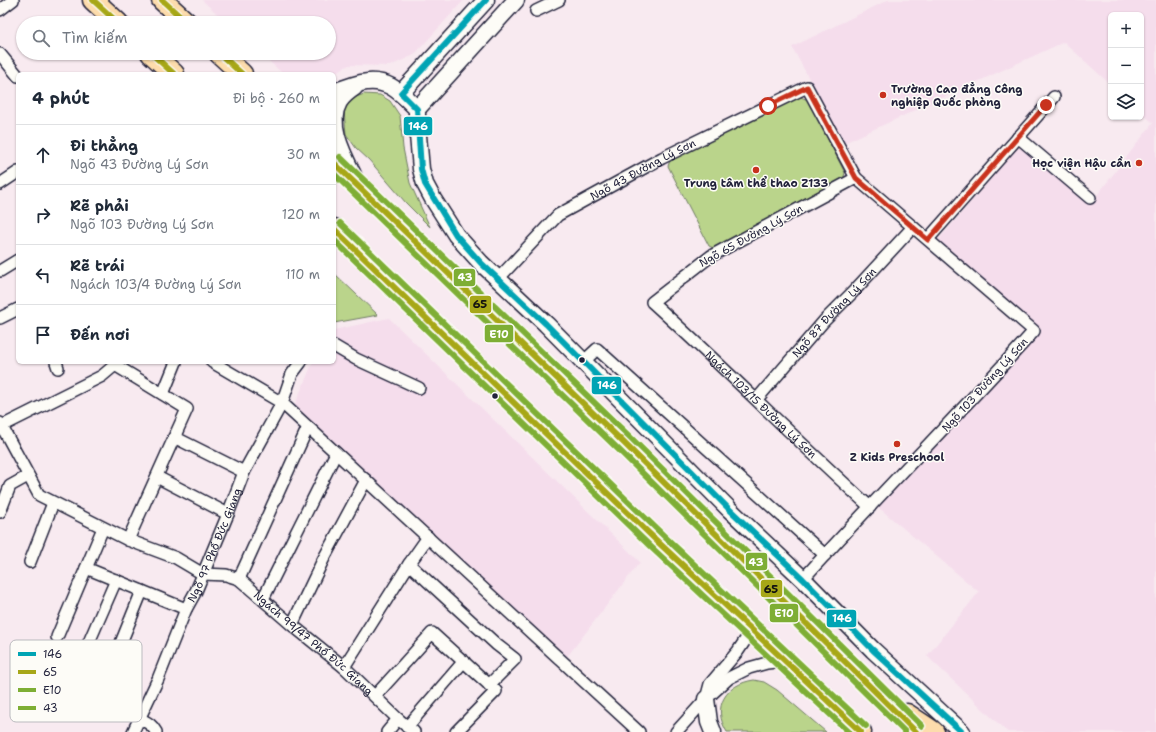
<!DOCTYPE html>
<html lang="vi">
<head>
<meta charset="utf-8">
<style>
  :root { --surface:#fff; --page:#f6f6f7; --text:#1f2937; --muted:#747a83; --line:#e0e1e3 }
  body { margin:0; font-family:"Shantell Sans",sans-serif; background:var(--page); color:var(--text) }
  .controls { position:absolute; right:12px; top:12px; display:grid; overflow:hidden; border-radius:6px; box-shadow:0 1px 3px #0004 }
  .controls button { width:36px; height:36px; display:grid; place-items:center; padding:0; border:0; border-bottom:1px solid var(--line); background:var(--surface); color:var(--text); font:20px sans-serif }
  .stop { position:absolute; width:12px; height:12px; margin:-9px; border:3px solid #c8321e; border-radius:50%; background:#fff }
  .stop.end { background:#c8321e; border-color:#fff; box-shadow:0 1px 4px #0008 }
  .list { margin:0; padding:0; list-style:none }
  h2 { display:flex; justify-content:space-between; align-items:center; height:52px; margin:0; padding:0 16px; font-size:17px }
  h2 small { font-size:13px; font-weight:400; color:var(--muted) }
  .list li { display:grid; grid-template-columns:26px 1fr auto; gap:12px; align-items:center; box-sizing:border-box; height:60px; padding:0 16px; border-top:1px solid var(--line) }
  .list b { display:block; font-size:15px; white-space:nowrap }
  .list p { margin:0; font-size:13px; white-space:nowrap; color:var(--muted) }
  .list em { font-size:13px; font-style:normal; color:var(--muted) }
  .icon { flex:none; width:22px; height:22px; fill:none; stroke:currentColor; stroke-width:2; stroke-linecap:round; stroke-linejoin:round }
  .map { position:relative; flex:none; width:1156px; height:732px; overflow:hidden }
  .search { position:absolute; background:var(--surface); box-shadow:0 1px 3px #0004; left:16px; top:16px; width:320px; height:44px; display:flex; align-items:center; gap:10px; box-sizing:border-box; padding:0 14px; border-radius:22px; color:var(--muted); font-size:15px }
  .panel { position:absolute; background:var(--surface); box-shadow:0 1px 3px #0004; left:16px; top:72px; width:320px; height:292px; border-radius:6px }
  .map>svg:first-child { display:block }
  .built { fill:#f5ddec }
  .green { fill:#bad48b; stroke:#6e7b63 }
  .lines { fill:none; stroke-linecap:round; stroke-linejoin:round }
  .street-casing { stroke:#22223b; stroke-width:14 }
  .secondary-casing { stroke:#22223b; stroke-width:19 }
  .highway-casing { stroke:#22223b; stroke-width:23 }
  .street { stroke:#fdfcf7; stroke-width:11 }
  .secondary { stroke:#fdfcf7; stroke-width:16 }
  .highway { stroke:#fddcac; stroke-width:20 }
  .bus-1-casing { stroke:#fdfcf7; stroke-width:9 }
  .bus-2-casing { stroke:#fdfcf7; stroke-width:9 }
  .bus-3-casing { stroke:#fdfcf7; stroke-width:9 }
  .bus-4-casing { stroke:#fdfcf7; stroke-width:9 }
  .bus-1 { stroke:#00a4b4; stroke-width:6 }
  .bus-2 { stroke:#a7a718; stroke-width:6 }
  .bus-3 { stroke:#7eae34; stroke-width:6 }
  .bus-4 { stroke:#7eae34; stroke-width:6 }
  .route { stroke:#c8321e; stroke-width:5 }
  .poi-dot { fill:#c8321e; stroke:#fdfcf7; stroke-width:1.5 }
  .bus-dot { fill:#22223b; stroke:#fdfcf7; stroke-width:1.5 }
  .labels { text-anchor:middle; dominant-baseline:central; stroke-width:3; stroke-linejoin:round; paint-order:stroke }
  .poi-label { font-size:11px; font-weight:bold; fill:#22223b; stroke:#fdfcf7 }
  .street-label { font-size:11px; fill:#22223b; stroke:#fdfcf7 }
  .key { fill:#fdfcf7; stroke:#bbbbbf; stroke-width:1 }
  .key-label { font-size:11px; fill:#22223b }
  .line-badge { stroke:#fdfcf7; stroke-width:1.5 }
  .badge-label { font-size:11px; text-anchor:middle; font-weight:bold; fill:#fff }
  .pale-badge-label { font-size:11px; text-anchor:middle; font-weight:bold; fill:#111 }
</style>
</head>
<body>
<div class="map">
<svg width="1156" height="732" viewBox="0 0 1156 732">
  <rect width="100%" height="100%" fill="#f8eaf0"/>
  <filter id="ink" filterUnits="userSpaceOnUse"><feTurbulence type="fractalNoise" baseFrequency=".025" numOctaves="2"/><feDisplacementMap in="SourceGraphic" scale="8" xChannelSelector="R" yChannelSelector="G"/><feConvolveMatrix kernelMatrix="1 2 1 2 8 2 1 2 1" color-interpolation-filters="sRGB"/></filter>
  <g filter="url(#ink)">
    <g class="built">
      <path d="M202,0H464L414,55L390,66L349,65L332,74H294L281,72L260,53H329V23H227Z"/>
      <path d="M888,0H1156V732H1008L1005,730L927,656L979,592L878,507L1041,331L938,240L1021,144L1091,203L1153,123L1141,112V15H1111V85L1064,42L844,143L792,47Z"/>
      <path d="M389,318L640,562L563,662L293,409L313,362H334V330Z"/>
    </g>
    <g class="green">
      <path d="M364,94L380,95L390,101L400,116L403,148L410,183L430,227L406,203L369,160L356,148L346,134L344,111L351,99Z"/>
      <path d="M793,94L808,100L845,173L842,183L718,250L709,246L668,166L671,158Z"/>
      <path d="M334,273L378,315L334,323Z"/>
      <path d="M754,680L764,682L777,690L826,732H727C711,707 726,684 754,680Z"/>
    </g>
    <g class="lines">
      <defs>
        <g id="street">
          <path d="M0,10L13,0"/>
          <path d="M536,11L559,0"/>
          <path d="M0,54L18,76"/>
          <path d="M1018,137L1090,198"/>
          <path id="s1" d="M856,178L711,256L652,302C726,369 796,440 870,507"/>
          <path d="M0,184L18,172"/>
          <path d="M928,239L1054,97"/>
          <path d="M0,271L18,260"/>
          <path id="s2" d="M498,279L558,215L662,158L807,87L856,178L1034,331C958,415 879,495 803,579"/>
          <path d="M0,318L18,309"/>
          <path d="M334,346L356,359L419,388"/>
          <path d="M56,362L58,368"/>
          <path d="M212,362L282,403L639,732"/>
          <path d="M583,362L597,349L825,555"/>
          <path d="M163,394L176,362"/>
          <path id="s3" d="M757,399L824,321L853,292L913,227"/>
          <path id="s4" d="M0,423L39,495L128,540L176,558L203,574L226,575L239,579L292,625L344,667L398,719L414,732"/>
          <path d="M0,427L102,376L115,365L187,409L128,540"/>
          <path d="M174,437L244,472"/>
          <path d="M157,477L228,514"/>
          <path d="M0,512L10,486L28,476"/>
          <path d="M30,562L53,503"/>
          <path d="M409,564L497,645L515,659L489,685"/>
          <path d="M86,568L186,609"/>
          <path d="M239,579L308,427"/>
          <path d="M263,599L336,453"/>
          <path d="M292,625L323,560L366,480"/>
          <path d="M57,637L103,528"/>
          <path d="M86,649L116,580"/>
          <path d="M114,660L142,591"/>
          <path d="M344,667L409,564L428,537"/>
          <path d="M375,696L432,633L496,691L456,732"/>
          <path d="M706,699L710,684L738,651L752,630"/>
          <path d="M139,718C146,722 152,724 156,732"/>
          <path d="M407,727L464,661"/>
          <path id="s5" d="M133,732L158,679L186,609L196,591L228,514L244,472L282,403L292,374L301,362"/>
          <path d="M387,732L398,719"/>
          <path d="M676,732L706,699L729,678L749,668L767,663L784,661"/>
        </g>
        <g id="secondary">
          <path d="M355,87C349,91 343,95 339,102C325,126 347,161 357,183"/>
          <path d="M334,92C343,89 352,85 361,83C387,77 400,92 417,109V124L421,169L425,184L433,199L456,235L481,263L546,324L729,509L803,579L873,650L962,732"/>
          <path d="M401,93L486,0"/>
          <path d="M417,109L516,0"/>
          <path d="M706,699L709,722L713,732"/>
        </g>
        <g id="highway">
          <path d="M93,0L118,23"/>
          <path d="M162,0L187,23"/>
          <path d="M151,53L174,74"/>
          <path d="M219,53L242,74"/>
          <path d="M334,163L624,443L916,732"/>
          <path d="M334,229L658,542L861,732"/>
          <path d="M907,714L934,732"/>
        </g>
      </defs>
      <use href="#street" class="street-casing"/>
      <use href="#secondary" class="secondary-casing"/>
      <use href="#highway" class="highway-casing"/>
      <use href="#street" class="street"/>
      <use href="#secondary" class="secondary"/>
      <use href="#highway" class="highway"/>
      <defs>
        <path id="bus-1" d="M486,0L401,93L417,109L421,169L425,184L456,235L481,263L546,324L729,509L803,579L873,650L962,732"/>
        <g id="bus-2">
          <path d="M93,0L118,23"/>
          <path d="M162,0L187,23"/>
          <path d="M151,53L174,74"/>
          <path d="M219,53L242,74"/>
          <path d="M334,163L624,443L916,732"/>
          <path d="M334,229L658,542L861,732"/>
        </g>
        <g id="bus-3">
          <path d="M334,174L618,449L905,732"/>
          <path d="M334,240L652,548L849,732"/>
        </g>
        <g id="bus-4">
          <path d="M340,157L630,437L922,726"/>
          <path d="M340,223L664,536L866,726"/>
        </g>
      </defs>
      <use href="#bus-1" class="bus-1-casing"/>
      <use href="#bus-2" class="bus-2-casing"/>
      <use href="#bus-3" class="bus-3-casing"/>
      <use href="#bus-4" class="bus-4-casing"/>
      <use href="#bus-1" class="bus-1"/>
      <use href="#bus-2" class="bus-2"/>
      <use href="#bus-3" class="bus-3"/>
      <use href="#bus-4" class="bus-4"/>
    </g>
  </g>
  <g class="lines" filter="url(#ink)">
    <path class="route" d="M768,106L807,87L856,178L928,240L1046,105"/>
  </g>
  <g class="poi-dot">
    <circle cx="883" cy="95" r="4"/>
    <circle cx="1139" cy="163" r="4"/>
    <circle cx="756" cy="170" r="4"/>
    <circle cx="897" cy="444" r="4"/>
  </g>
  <g class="bus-dot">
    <circle cx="582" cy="360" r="3.5"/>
    <circle cx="495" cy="396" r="3.5"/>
  </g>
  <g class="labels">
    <g class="poi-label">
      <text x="891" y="89" text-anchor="start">Trường Cao đẳng Công<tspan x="891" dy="13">nghiệp Quốc phòng</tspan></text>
      <text x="1131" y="163" text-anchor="end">Học viện Hậu cần</text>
      <text x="756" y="183">Trung tâm thể thao Z133</text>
      <text x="897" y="457">Z Kids Preschool</text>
    </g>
    <g class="street-label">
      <text stroke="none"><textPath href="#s2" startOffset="184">Ngõ 43 Đường Lý Sơn</textPath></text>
      <text transform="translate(751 236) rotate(-29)">Ngõ 65 Đường Lý Sơn</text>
      <text stroke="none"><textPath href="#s3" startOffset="116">Ngõ 87 Đường Lý Sơn</textPath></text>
      <text transform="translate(985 385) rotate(-48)">Ngõ 103 Đường Lý Sơn</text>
      <text stroke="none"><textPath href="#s1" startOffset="389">Ngách 103/15 Đường Lý Sơn</textPath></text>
      <text stroke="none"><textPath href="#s5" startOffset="204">Ngõ 97 Phố Đức Giang</textPath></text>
      <text stroke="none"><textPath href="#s4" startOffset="399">Ngách 99/47 Phố Đức Giang</textPath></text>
    </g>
  </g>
  <rect x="10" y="640" width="132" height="82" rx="6" class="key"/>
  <rect x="18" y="652" width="18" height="4" fill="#00a4b4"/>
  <rect x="18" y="670" width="18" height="4" fill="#a7a718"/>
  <rect x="18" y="688" width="18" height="4" fill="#7eae34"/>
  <rect x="18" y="706" width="18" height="4" fill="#7eae34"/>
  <g class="key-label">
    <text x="43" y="658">146</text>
    <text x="43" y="676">65</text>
    <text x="43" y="694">E10</text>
    <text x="43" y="712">43</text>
  </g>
  <g class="line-badge">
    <rect x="403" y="116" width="30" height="20" rx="4" fill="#00a4b4"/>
    <rect x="453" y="268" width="23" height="19" rx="4" fill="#7eae34"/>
    <rect x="469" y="295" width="23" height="19" rx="4" fill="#a7a718"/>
    <rect x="484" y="324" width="30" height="19" rx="4" fill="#7eae34"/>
    <rect x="591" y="376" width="31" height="19" rx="4" fill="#00a4b4"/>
    <rect x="745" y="552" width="23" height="19" rx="4" fill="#7eae34"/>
    <rect x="760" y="579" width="23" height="19" rx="4" fill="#a7a718"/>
    <rect x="769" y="603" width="30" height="20" rx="4" fill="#7eae34"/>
    <rect x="826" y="609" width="31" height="19" rx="4" fill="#00a4b4"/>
  </g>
  <g class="badge-label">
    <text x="418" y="130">146</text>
    <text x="465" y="281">43</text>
    <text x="499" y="338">E10</text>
    <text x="607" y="389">146</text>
    <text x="756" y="566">43</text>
    <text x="784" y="617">E10</text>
    <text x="842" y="622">146</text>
  </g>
  <g class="pale-badge-label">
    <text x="480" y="308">65</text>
    <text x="771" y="593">65</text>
  </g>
</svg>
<div class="controls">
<button>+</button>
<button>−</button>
<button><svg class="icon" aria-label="layers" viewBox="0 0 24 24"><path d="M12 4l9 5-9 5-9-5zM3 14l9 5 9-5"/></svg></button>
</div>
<div class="stop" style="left:768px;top:106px"></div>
<div class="stop end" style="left:1046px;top:105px"></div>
<div class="search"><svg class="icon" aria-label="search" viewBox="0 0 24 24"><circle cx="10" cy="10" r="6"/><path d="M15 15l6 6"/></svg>Tìm kiếm</div>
<section class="panel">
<h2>4 phút<small>Đi bộ · 260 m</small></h2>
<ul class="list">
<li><svg class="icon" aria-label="ahead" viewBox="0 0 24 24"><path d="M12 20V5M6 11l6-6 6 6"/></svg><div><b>Đi thẳng</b><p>Ngõ 43 Đường Lý Sơn</p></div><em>30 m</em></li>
<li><svg class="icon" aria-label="right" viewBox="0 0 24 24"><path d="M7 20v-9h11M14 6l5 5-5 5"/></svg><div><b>Rẽ phải</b><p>Ngõ 103 Đường Lý Sơn</p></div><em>120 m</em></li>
<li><svg class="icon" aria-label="left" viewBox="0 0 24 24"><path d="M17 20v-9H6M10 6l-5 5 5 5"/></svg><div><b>Rẽ trái</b><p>Ngách 103/4 Đường Lý Sơn</p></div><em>110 m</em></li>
<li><svg class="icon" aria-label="arrive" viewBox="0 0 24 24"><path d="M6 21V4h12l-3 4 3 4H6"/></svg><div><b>Đến nơi</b></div></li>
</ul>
</section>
</div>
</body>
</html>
